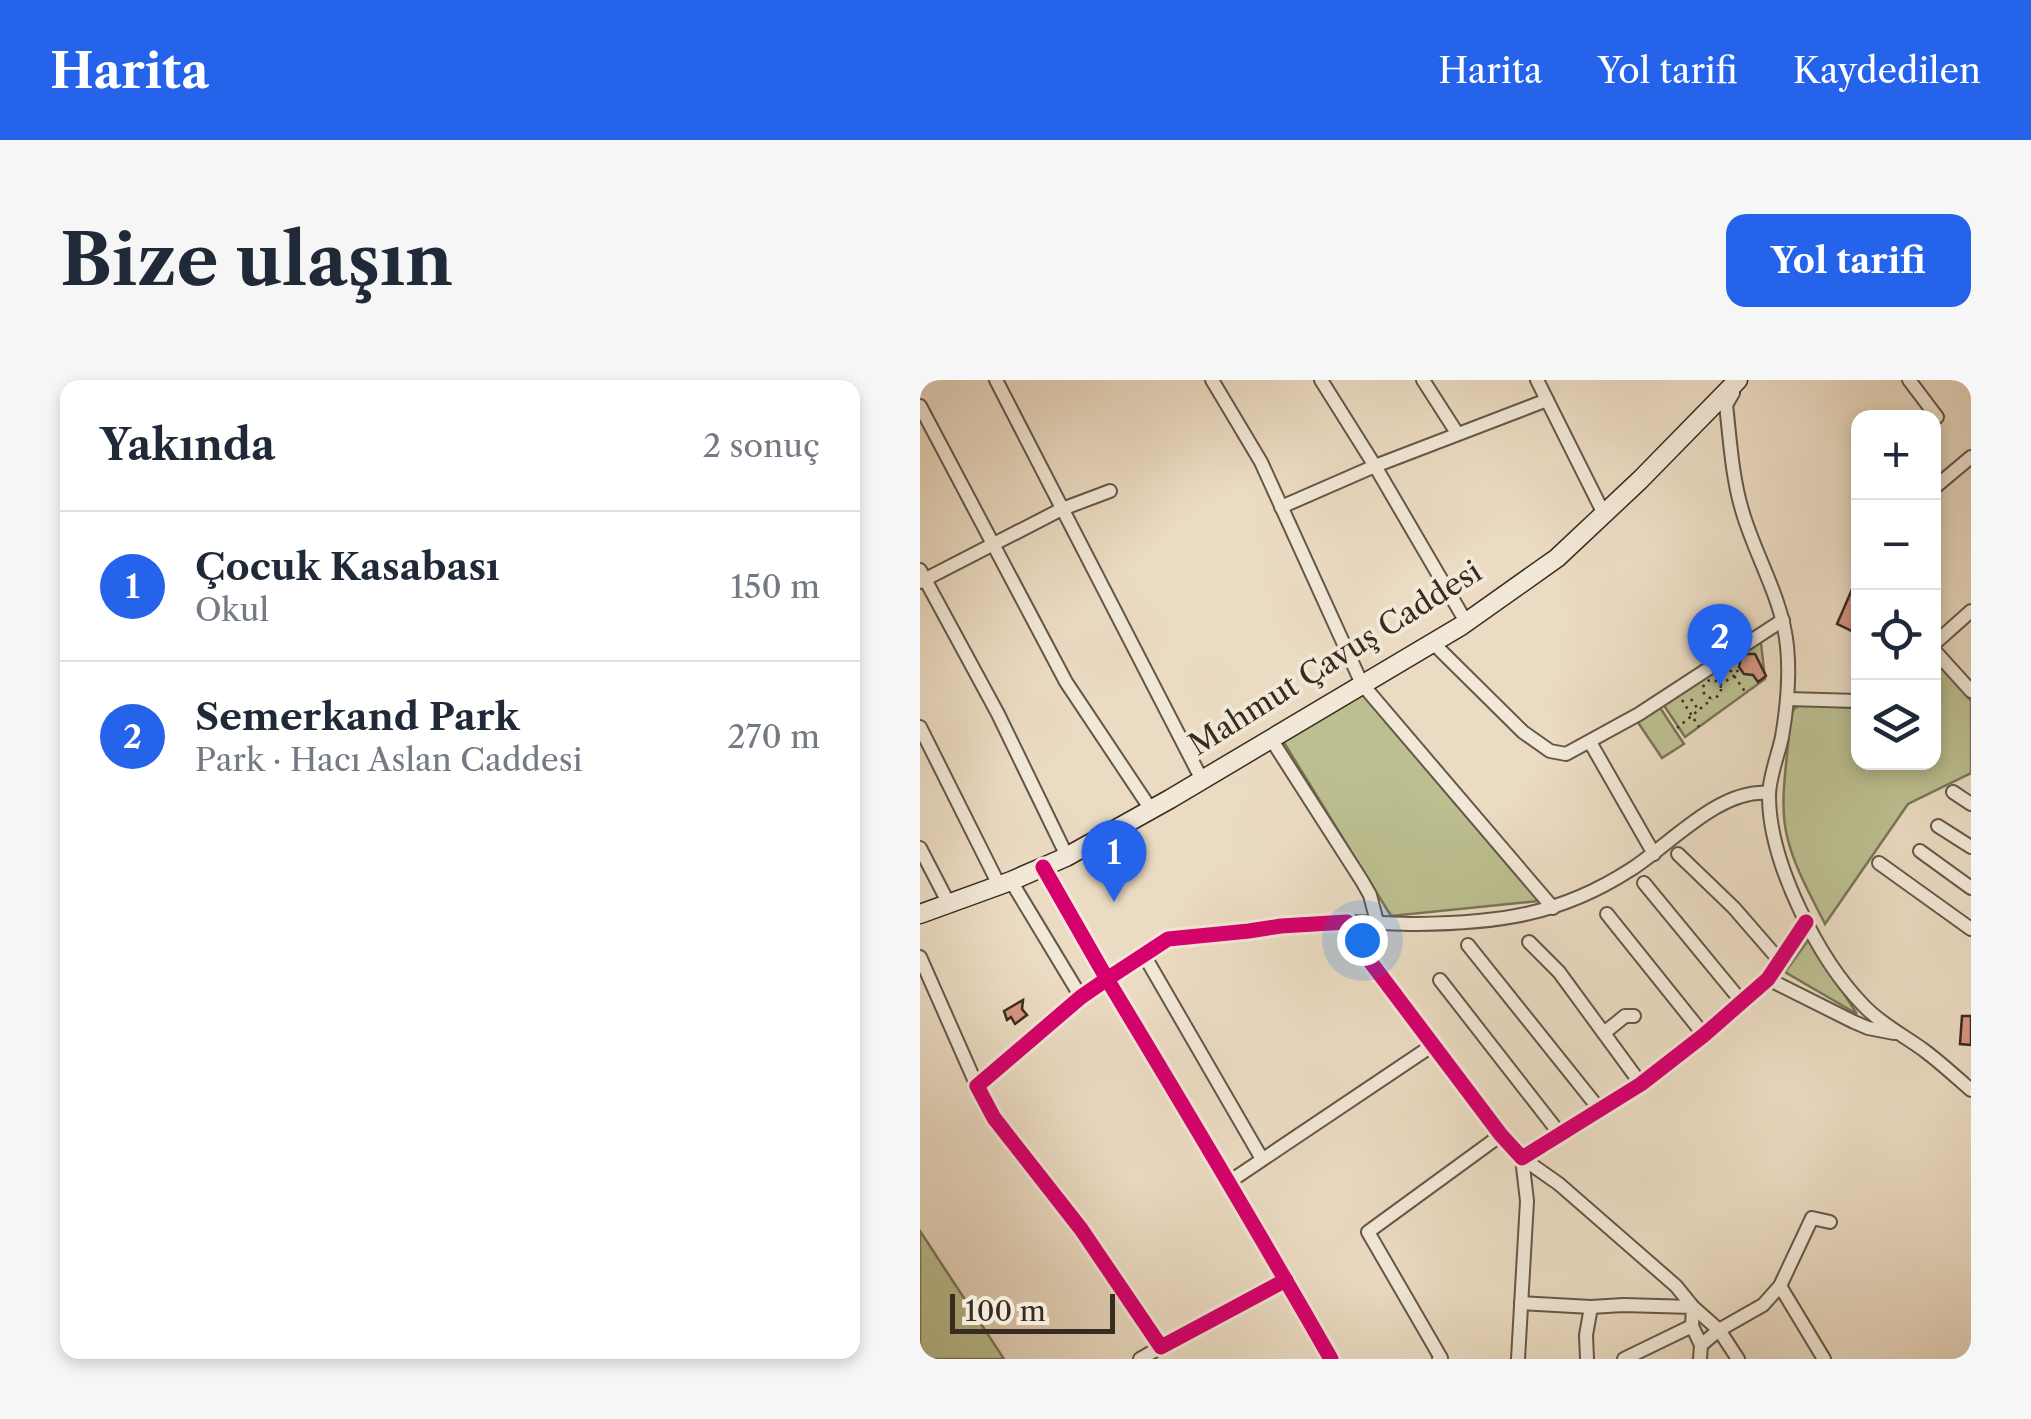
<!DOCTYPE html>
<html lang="tr">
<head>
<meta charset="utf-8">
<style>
  :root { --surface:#fff; --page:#f6f6f7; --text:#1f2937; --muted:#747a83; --line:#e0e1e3; --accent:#2563eb }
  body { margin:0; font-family:"Libre Caslon Text",serif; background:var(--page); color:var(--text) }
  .controls { position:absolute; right:30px; top:30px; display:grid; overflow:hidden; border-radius:20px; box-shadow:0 5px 15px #0003 }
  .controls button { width:90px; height:90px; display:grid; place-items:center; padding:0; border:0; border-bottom:2px solid var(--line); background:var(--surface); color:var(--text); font:50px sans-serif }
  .scale { position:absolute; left:30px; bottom:25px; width:165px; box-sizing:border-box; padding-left:10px; border:5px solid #382b20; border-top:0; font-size:28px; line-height:35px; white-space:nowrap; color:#382b20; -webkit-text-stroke:8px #f2e8d7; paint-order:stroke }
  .you { position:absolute; left:442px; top:560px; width:35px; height:35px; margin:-25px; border:8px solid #fff; border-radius:50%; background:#1a73e8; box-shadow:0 0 0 15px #1a73e833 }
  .badge { display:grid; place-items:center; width:65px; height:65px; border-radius:50%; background:var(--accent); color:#fff; font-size:32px; font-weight:700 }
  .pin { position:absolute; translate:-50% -82px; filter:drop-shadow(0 2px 5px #0008) }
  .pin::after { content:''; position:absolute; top:52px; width:35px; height:30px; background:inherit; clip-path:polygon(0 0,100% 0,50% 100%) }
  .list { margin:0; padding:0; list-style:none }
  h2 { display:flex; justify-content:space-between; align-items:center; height:130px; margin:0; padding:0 40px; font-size:42px }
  h2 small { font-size:32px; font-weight:400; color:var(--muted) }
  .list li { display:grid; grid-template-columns:65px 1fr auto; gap:30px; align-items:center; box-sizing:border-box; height:150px; padding:0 40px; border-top:2px solid var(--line) }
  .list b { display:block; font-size:38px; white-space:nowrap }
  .list p { margin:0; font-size:32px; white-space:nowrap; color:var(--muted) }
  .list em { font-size:32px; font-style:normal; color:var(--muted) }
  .icon { flex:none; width:55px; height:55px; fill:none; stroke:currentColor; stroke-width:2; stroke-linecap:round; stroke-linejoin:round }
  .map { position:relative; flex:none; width:1051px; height:979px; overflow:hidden; border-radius:20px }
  header { display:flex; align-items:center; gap:60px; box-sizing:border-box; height:140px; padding:0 50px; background:var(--accent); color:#fff }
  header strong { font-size:48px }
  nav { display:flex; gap:55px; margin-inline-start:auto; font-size:35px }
  .intro { display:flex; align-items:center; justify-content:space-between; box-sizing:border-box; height:240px; padding:0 60px }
  h1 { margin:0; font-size:70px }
  .button { padding:25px 45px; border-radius:20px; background:var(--accent); color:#fff; font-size:35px; font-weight:700 }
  main { display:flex; gap:60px; padding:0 60px }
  aside { flex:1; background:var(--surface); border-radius:20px; box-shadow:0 5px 15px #0003 }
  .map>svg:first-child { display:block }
  .green { fill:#bcbf90; stroke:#7a7558; stroke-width:2.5 }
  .building { fill:#d79583; stroke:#382b20; stroke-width:2.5 }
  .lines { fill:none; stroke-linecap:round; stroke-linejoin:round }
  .street-casing { stroke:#655748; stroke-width:16 }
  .secondary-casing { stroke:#382b20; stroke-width:21 }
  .path { stroke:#382b20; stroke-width:2.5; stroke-dasharray:2.5 5; stroke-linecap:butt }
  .street { stroke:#f2e8d7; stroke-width:12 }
  .secondary { stroke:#f2e8d7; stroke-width:18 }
  .cycleway-casing { stroke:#f2e8d7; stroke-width:21 }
  .cycleway { stroke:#d6006c; stroke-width:15 }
  .labels { text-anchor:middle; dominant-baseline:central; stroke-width:8; stroke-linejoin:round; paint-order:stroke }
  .street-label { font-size:30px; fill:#382b20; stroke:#f2e8d7 }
</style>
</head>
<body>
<header>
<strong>Harita</strong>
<nav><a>Harita</a><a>Yol tarifi</a><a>Kaydedilen</a></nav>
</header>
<div class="intro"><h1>Bize ulaşın</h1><a class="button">Yol tarifi</a></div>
<main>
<aside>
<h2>Yakında<small>2 sonuç</small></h2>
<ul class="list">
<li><span class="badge">1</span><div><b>Çocuk Kasabası</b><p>Okul</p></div><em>150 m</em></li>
<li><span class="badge">2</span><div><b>Semerkand Park</b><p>Park · Hacı Aslan Caddesi</p></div><em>270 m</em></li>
</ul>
</aside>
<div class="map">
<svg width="1051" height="979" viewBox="0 0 1051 979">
  <rect width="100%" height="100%" fill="#ebdbc2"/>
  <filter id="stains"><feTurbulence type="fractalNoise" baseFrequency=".002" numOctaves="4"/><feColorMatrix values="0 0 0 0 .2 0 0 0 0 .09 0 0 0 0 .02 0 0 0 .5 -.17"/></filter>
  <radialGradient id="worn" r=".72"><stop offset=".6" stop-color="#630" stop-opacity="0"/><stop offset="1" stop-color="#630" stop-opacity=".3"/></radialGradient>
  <g class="green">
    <path d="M835,260L841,263L845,299L765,357L741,321Z"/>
    <path d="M1014,279L1051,321V393L988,424L905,544C891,516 874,487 867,456C858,418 869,376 870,337L874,329L880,325L938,328V382H1014Z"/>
    <path d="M441,312L585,478L619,521L471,536L363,361Z"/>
    <path d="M737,323L764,364L742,378L715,338Z"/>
    <path d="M889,559L937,634L865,592Z"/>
    <path d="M0,851L84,979H0Z"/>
  </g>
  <g class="building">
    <path d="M934,205L938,208V254L917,244Z"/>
    <path d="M827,274H835L846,296L838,302L833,295L824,294L819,287L821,278Z"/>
    <path d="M103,620L102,629L107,635L95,644L91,637L87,640L84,631Z"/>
    <path d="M1042,636H1051V665L1040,664Z"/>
  </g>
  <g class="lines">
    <defs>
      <g id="street">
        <path d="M76,0L279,394"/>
        <path d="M292,0L341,82L442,304L633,528"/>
        <path d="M503,0L537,53"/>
        <path d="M617,0L684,134"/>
        <path d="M989,0L1017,37"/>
        <path d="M813,13L806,25C810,59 812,97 822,130C835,176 862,217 867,266C870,295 867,328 862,357C858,376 849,397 849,416C849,482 898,579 944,626C962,645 985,656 1005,671C1021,683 1036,697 1051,710"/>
        <path d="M0,26L146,302L228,425"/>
        <path d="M1014,108L1051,77"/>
        <path d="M361,127L455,86L401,0"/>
        <path d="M0,190L78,334L144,470"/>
        <path d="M0,202L142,129L190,111"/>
        <path d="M542,235L455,86L627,20"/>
        <path d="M512,262L603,352L630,371L646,374L719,334L863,240"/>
        <path d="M1014,264L1051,231"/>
        <path d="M1014,270L1051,311"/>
        <path d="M867,319L938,321"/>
        <path d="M0,347L76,499"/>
        <path d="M351,359L442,501L450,515L457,542"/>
        <path d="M670,362L734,474"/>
        <path d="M1033,412L1051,424"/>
        <path d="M1018,446L1051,467"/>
        <path d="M0,468L29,524"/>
        <path d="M1000,471L1051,508"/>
        <path d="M758,474L814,528L860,581"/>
        <path d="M959,483L1051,549"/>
        <path d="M123,487L187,599L248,559L329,551L361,546L427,542L440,568L581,755L602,778L721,704L784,655L848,599L886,542"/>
        <path d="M91,501L161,617"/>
        <path d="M724,503L822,622"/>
        <path d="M687,534L784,655"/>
        <path d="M427,542C451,542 474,544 497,544C579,543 640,535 710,490C750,465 799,408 849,413"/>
        <path d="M609,562L639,592L721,704"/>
        <path d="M548,565L680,730"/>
        <path d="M224,575L342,779"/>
        <path d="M0,577L57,706"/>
        <path d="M848,599L934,642L948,648L974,653"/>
        <path d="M520,600L640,754"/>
        <path d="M684,653L705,636H714"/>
        <path d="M602,778L639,804L756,906L773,927L799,950L818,979"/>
        <path d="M309,802L513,665"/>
        <path d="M366,900L241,967L161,849L74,738L57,706L161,617L187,599C263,725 338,851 411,979"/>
        <path d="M860,906L904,979"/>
        <path d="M601,923L671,927"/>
        <path d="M781,965L799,950L843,925L860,906L892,838L910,842"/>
        <path d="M220,979L241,967"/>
        <path d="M519,979L521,978L448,852L581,755"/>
        <path d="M598,979L607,821L602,778"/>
        <path d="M667,979L666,955L671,927L703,925L773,927L772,946L781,965L780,979"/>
        <path d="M704,979L772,946"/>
      </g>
      <path id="secondary" d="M0,534L91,501L146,477L250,419L541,246L637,178L720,100L818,0"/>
    </defs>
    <use href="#street" class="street-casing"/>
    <use href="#secondary" class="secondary-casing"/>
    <g class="path">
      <path d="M810,290L826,313"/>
      <circle cx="792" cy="309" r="9"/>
      <path d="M800,305L818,293L816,287"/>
      <path d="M771,319L778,329"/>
      <path d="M762,320L779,347"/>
      <path d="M757,348L792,319"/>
    </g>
    <use href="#street" class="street"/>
    <use href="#secondary" class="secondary"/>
    <defs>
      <g id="cycleway">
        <path d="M123,487L187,599L248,559L329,551L361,546L427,542L440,568L581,755L602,778L721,704L784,655L848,599L886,542"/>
        <path d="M366,900L241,967L161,849L74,738L57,706L161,617L187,599C263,725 338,851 411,979"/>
      </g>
    </defs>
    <use href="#cycleway" class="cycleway-casing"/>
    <use href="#cycleway" class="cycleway"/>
  </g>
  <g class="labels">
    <g class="street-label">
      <text transform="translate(415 278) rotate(-32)">Mahmut Çavuş Caddesi</text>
    </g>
  </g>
  <rect width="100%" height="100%" filter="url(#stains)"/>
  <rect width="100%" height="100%" fill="url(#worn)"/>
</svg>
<div class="controls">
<button>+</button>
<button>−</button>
<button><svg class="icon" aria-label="locate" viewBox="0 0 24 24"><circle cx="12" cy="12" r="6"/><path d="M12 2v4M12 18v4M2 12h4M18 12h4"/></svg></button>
<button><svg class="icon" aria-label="layers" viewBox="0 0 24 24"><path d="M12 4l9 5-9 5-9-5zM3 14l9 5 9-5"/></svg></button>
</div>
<div class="scale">100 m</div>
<div class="you"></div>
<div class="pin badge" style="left:194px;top:522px">1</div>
<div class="pin badge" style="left:800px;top:306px">2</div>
</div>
</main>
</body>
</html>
